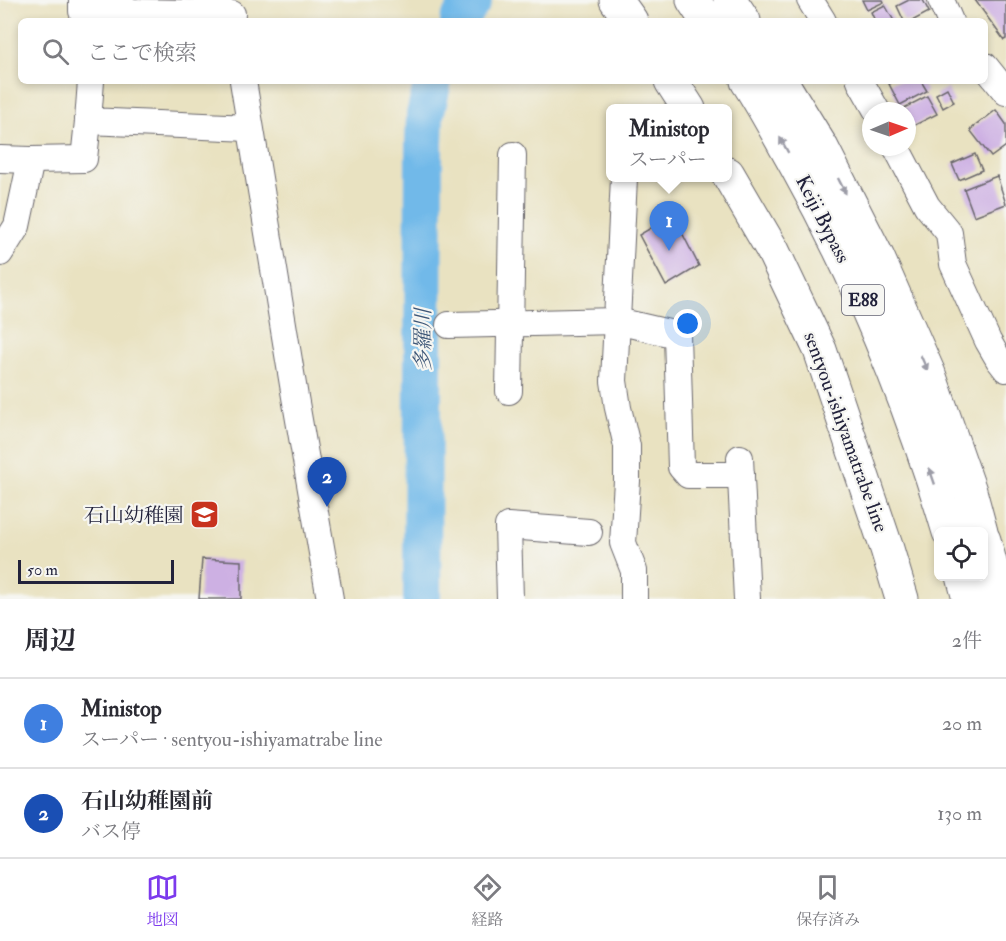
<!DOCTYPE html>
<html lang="ja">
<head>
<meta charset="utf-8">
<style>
  :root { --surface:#fff; --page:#f2f2f3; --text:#2b2b33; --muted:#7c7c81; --line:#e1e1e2; --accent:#7c3aed }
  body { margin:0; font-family:"IM FELL Double Pica","Noto Serif JP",serif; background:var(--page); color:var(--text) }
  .controls { position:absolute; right:18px; bottom:18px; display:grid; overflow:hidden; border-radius:9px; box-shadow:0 3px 9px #0003 }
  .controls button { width:54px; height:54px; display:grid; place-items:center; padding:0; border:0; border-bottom:2px solid var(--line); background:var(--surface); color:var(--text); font:30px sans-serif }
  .compass { position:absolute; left:862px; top:102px; width:54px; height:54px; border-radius:50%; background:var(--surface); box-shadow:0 3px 9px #0003; rotate:88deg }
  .scale { position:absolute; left:18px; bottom:15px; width:156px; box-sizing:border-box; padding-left:6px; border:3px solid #22223b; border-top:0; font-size:16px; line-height:21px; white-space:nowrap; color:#22223b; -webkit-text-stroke:4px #f6f6f2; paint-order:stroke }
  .you { position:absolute; left:688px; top:324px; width:21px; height:21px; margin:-15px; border:4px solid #fff; border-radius:50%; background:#1a73e8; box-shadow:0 0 0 9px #1a73e833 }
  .badge { display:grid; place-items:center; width:39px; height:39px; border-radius:50%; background:var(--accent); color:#fff; font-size:20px; font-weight:700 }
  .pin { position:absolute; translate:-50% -50px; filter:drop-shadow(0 2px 3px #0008) }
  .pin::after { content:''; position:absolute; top:32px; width:21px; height:18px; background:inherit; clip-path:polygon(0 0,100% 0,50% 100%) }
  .popup { position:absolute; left:606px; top:104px; width:126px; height:78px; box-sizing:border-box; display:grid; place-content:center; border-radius:9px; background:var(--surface); filter:drop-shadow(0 2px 4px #0005); font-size:20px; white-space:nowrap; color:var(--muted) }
  .popup b { font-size:22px; color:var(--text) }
  .popup::after { content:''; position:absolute; left:50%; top:100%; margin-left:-12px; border:12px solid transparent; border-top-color:var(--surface) }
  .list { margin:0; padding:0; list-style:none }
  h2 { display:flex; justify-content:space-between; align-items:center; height:78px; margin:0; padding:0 24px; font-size:26px }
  h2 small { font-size:20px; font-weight:400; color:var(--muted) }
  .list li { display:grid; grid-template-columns:39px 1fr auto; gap:18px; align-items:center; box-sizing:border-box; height:90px; padding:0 24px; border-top:2px solid var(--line) }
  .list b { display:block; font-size:22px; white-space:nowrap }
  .list p { margin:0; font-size:20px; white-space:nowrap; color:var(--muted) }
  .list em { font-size:20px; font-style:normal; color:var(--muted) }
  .icon { flex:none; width:33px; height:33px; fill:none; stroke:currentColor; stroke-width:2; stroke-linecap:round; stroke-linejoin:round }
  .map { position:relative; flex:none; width:1006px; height:599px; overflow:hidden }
  .search { position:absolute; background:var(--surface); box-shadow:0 3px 9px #0003; left:18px; right:18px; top:18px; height:66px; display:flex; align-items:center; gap:15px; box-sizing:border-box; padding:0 21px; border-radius:9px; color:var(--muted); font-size:22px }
  .sheet { height:258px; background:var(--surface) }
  nav { display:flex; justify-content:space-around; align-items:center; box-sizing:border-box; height:84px; border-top:2px solid var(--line); background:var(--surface); font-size:16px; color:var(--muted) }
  nav a { display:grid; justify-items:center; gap:3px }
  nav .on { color:var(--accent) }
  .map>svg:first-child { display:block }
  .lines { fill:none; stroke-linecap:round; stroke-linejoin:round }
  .river { stroke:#71b9e9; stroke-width:38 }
  .building { fill:#cdb0e3 }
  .minor-casing { stroke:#68656a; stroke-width:28 }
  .major-casing { stroke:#68656a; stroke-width:35 }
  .highway-casing { stroke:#68656a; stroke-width:35 }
  .minor { stroke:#fff; stroke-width:26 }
  .major { stroke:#fff; stroke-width:33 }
  .highway { stroke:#fff; stroke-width:33 }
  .oneway { fill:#9c9ca7 }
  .labels { text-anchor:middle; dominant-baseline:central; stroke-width:4.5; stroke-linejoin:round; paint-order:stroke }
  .shield { fill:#f6f6f2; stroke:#626272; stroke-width:1.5 }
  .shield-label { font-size:18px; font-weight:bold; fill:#22223b }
  .street-label { font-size:20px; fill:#22223b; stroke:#f6f6f2 }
  .poi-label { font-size:20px; fill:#22223b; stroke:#f6f6f2; text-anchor:end }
  .water-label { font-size:21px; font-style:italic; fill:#3e5778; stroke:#f6f6f2 }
</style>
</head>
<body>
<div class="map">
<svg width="1006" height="599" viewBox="0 0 1006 599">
  <rect width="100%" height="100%" fill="#f6f6f2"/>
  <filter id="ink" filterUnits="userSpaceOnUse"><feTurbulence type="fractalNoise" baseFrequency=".0167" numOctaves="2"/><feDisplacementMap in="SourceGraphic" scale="12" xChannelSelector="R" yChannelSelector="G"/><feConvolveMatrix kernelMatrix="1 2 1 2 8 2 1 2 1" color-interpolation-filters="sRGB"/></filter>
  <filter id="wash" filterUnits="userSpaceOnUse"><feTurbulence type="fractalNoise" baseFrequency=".008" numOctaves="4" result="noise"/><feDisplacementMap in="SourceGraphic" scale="24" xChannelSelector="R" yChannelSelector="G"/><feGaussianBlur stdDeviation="1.35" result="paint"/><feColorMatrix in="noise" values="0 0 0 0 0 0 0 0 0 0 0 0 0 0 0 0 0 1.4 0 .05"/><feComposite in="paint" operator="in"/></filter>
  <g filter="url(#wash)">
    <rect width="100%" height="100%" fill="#e9e2c1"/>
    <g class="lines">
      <g class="river">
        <path d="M459,21L473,0"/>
        <path d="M422,599L424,143L425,115L433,81"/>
      </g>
    </g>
    <g id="blocks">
      <g class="building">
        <path d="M862,0H883L884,2L867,10Z"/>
        <path d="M909,0H923L929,12L912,21H904L897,6Z"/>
        <path d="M975,0H1006V39L1004,40Z"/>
        <path d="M885,5L894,21H875L871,12Z"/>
        <path d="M894,81H921L927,91L900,105L889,84Z"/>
        <path d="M947,88L954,102L943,108L936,94Z"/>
        <path d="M927,96L937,114L911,127L907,119V111H903L902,109Z"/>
        <path d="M996,110L1006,124V146L991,157L970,130Z"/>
        <path d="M975,154L982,170L959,180L952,164Z"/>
        <path d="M997,176L1006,204L974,216L964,189Z"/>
        <path d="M673,215L699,266L666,286L639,235Z"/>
        <path d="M202,559L241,561V599H199Z"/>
      </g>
    </g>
  </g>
  <g filter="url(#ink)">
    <use href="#blocks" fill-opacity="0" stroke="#68656a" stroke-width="1.5"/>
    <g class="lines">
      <defs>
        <g id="minor">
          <path d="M82,0V11L232,14"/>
          <path d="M810,0L823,21"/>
          <path d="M941,0L950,21"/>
          <path d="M985,66L1006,92"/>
          <path d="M91,81L88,121L250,128"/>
          <path d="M243,81L295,397L330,599"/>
          <path d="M860,81L877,111"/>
          <path d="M896,147L927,206L949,233L953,264L988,341L999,360L1006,369"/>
          <path d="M0,159L31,160L84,159L88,121"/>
          <path d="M624,178L614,381L618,408L627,446V481L623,543L634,571V599"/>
          <path d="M0,253L17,226L31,160"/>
          <path d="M449,325L617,321L677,335L681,467L688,475H741"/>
          <path d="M509,391L513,155"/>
          <path d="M740,458L747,599"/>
          <path d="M510,599L508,526L589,532"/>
        </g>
        <g id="major">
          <path d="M616,0L631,21"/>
          <path d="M671,81L689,109"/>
          <path d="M728,174L773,251L820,350L887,549L902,599"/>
        </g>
        <g id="highway">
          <path d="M693,0L707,21"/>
          <path d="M730,0L744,21"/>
          <path d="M747,81C764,107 779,136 795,164C860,280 911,404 949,532"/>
          <path d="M781,81L822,148L878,258L929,374L970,491L981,532"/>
          <path d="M984,540L1000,599"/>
          <path d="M963,576L969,599"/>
        </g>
      </defs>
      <use href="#minor" class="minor-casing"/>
      <use href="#major" class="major-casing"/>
      <use href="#highway" class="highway-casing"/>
      <use href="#minor" class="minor"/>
      <use href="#major" class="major"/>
      <use href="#highway" class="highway"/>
    </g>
    <defs><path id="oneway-solid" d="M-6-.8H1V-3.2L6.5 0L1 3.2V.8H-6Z" transform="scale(1.5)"/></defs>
    <g class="oneway">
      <use href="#oneway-solid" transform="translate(784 145) rotate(-119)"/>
      <use href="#oneway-solid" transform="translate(842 186) rotate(63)"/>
      <use href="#oneway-solid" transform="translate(924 363) rotate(66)"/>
      <use href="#oneway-solid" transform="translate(932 476) rotate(-109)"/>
    </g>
  </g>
  <defs>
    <symbol id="school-square" viewBox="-11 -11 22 22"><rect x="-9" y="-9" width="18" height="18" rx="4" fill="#c8321e" stroke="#f6f6f2"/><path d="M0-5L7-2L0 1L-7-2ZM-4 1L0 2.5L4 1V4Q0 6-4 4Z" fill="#fff"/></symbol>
  </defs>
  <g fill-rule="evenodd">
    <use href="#school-square" x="188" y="498" width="33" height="33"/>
  </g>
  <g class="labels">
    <rect class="shield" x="842" y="285" width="42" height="30" rx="4.5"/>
    <g class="shield-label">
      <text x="863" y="300">E88</text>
    </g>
    <g class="street-label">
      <text transform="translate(823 219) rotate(63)">Keiji Bypass</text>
      <text transform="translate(846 432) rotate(70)">sentyou-ishiyamatrabe line</text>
    </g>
    <g class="poi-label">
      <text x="184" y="515">石山幼稚園</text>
    </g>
    <g class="water-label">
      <text transform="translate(423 340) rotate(-90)">多羅川</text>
    </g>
  </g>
</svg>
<div class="controls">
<button><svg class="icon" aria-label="locate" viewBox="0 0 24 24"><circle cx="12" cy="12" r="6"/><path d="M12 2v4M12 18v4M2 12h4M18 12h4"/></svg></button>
</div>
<svg class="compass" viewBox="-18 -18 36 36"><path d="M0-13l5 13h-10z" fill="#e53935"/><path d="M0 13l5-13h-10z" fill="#7c7c81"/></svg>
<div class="scale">50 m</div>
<div class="you"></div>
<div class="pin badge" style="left:669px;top:251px;background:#3f7fe0">1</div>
<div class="popup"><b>Ministop</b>スーパー</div>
<div class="pin badge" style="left:327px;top:507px;background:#1a4fb4">2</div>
<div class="search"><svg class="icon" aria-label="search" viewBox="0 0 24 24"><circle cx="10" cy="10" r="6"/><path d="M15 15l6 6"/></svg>ここで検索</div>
</div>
<section class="sheet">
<h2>周辺<small>2件</small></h2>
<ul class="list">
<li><span class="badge" style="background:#3f7fe0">1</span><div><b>Ministop</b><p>スーパー · sentyou-ishiyamatrabe line</p></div><em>20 m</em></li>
<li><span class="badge" style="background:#1a4fb4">2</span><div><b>石山幼稚園前</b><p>バス停</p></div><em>130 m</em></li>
</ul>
</section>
<nav>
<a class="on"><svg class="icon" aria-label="map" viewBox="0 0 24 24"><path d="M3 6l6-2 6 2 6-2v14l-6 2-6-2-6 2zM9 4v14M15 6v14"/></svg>地図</a>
<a><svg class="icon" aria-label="directions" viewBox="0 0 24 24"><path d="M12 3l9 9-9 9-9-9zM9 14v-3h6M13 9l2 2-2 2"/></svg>経路</a>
<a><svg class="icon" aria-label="saved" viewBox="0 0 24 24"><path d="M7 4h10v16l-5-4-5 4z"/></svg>保存済み</a>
</nav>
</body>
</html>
